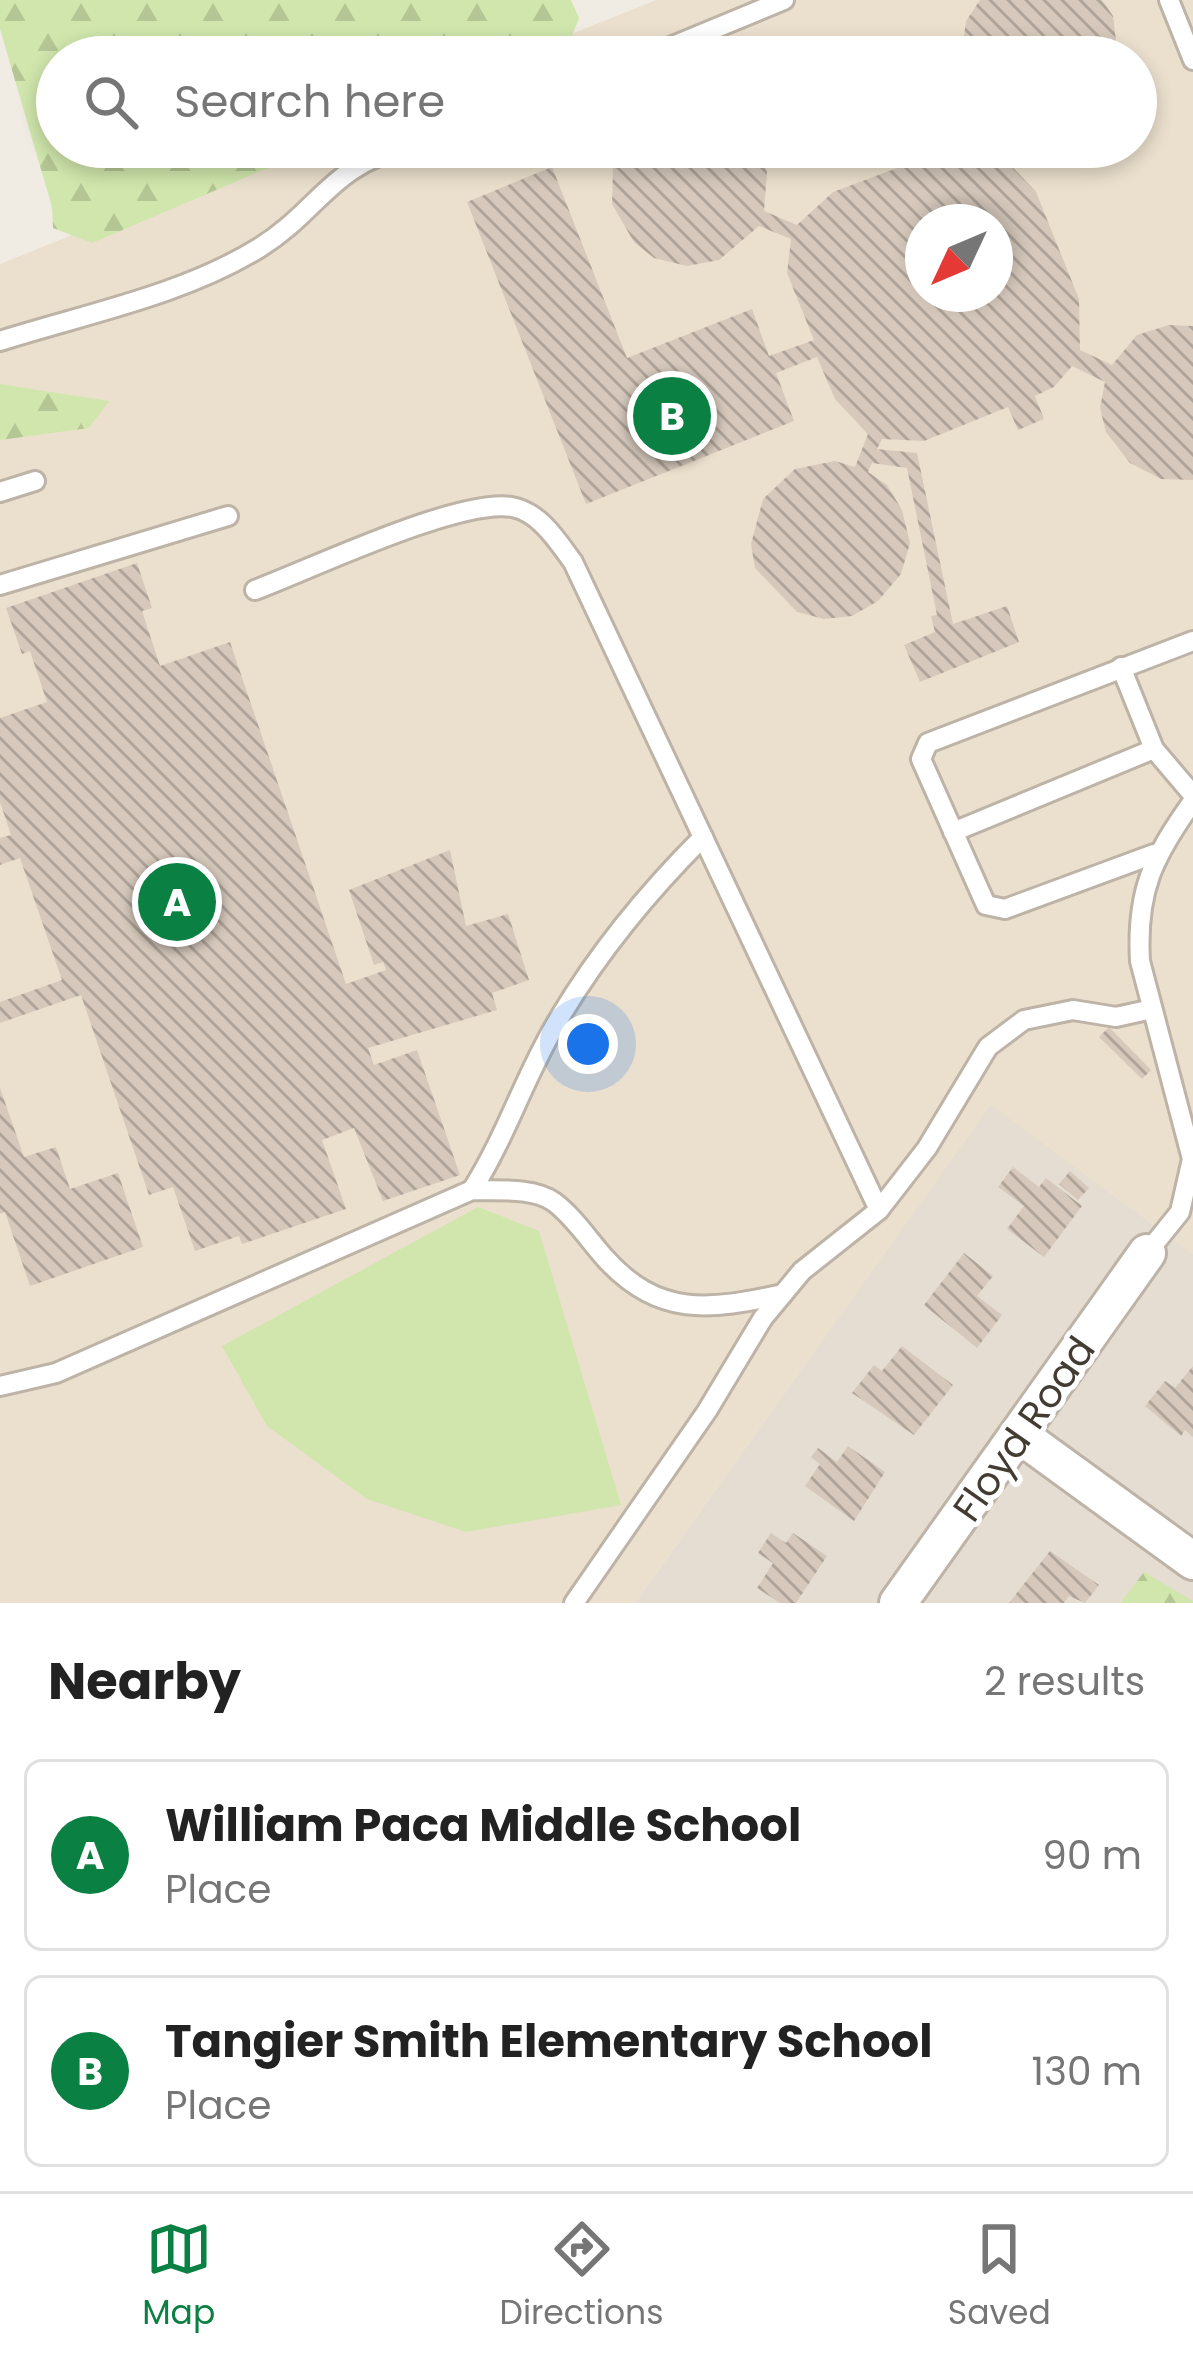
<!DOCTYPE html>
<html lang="en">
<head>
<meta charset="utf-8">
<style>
  :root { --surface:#fff; --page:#f6f6f6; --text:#222; --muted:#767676; --line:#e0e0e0; --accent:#0b8043 }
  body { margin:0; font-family:Poppins,sans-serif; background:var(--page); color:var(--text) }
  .compass { position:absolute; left:905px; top:204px; width:108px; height:108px; border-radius:50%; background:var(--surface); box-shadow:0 6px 18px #0003; rotate:226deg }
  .you { position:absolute; left:588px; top:1044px; width:42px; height:42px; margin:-30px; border:9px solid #fff; border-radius:50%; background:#1a73e8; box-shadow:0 0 0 18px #1a73e833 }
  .badge { display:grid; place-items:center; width:78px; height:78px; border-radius:50%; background:var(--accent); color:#fff; font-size:39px; font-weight:700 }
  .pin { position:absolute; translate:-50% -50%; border:6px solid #fff; box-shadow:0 3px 12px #0006 }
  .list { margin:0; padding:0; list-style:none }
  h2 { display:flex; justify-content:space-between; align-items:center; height:156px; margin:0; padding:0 48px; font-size:51px }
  h2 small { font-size:39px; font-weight:400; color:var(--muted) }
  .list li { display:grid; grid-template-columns:78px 1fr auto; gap:36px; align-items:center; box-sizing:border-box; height:192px; margin:0 24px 24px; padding:0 24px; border:3px solid var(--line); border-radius:18px }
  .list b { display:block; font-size:45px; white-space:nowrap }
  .list p { margin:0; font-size:39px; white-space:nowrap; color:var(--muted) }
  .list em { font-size:39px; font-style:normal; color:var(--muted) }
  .icon { flex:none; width:66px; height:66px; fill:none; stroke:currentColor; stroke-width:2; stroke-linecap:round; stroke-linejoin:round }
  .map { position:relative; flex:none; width:1193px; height:1603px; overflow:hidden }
  .search { position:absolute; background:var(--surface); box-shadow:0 6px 18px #0003; left:36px; right:36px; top:36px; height:132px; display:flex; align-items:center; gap:30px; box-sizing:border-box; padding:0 42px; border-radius:66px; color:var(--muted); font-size:45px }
  .sheet { height:588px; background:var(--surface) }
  nav { display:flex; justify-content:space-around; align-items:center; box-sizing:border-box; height:168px; border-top:3px solid var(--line); background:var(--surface); font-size:33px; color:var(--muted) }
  nav a { display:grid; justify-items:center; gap:6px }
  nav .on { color:var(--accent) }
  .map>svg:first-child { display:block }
  .residential { fill:#e5ddd1 }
  .education { fill:#ebe0cd; fill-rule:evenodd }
  .forest { fill:url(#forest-firs) }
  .park { fill:#d0e6ac }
  .building { fill:url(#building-back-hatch); fill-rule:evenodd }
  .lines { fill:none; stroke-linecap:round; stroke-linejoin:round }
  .service-casing { stroke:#bdb3a6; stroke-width:24 }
  .minor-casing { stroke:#bdb3a6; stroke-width:42 }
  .service { stroke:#fff; stroke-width:18 }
  .minor { stroke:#fff; stroke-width:36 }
  .labels { text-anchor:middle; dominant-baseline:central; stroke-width:10; stroke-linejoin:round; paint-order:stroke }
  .street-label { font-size:39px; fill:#433c33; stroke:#fff }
</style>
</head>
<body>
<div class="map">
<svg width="1193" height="1603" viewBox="0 0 1193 1603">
  <defs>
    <pattern id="forest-firs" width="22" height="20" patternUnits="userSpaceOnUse" patternTransform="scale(3)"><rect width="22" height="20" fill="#d0e6ac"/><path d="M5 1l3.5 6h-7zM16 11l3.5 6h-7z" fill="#b4c694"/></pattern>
    <pattern id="building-back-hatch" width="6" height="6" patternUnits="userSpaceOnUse" patternTransform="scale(3)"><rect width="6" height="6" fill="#d6c9bc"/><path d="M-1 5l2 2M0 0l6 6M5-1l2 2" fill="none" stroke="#afa499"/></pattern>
  </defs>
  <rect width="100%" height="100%" fill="#f1ece3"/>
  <path class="residential" d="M991,1104L1193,1254V1603H635Z"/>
  <path class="education" d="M656,0H1193V1254L991,1105L635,1603H0V264L290,147H1136V57H514ZM923,222H995V294H923Z"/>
  <g class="forest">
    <path d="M0,0H571L579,18L568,46L541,57H57V147H317L92,243L53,228L52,207L0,29Z"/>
    <path d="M0,384L109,401L89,428L0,440Z"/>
    <path d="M1144,1572L1193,1601V1603H1120Z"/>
  </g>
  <path class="park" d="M478,1207L539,1231L621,1505L466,1532L367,1499L267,1426L222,1346Z"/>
  <g class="building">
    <path d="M980,0H1102L1113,16L1118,57H961L966,21Z"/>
    <path d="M621,147H757L767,172L764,211L797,225L833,192L948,149L988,153L991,147H1007L1003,157L1036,192L1079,299L1080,350L1112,365L1137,335L1169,325L1193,326V480L1161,479L1130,463L1106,432L1100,408L1105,382L1072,366L1054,387L1035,396L1044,419L1018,430L1008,407L924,441L882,439L877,449L917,453L953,624L1007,606L1019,642L920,682L904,645L935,632L931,616L937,615L907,468L872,463L868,472L887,485L902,510L910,543L901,574L878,601L852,616L824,619L797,612L755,568L751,544L763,499L795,469L835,461L855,467L868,434L835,399L817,357L776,373L794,421L586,504L467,202L552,167L627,358L752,309L769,356L814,340L787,273L791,239L759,226L719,260L687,266L654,258L634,242L612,204L613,167ZM923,222H995V294H923Z"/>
    <path d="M137,563L152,608L142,611L160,666L230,642L346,984L386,970L383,962L374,965L349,890L450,850L466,926L508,914L529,980L492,993L497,1010L368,1048L374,1065L417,1050L460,1175L383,1201L354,1128L322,1140L346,1209L242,1244L239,1236L195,1251L173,1187L149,1195L81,995L0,1023V1002L62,980L20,858L0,865V838L11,835L0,802V718L47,702L30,651L22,654L6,608Z"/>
    <path d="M1109,1027L1151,1070L1142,1079L1099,1037Z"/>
    <path d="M0,1088L24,1157L56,1147L70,1189L118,1173L143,1247L30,1286L5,1212L0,1214Z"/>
    <path d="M1013,1167L1039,1187L1046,1178L1082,1206L1044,1257L1007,1229L1024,1206L998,1187Z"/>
    <path d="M1070,1171L1089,1188L1078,1200L1059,1184Z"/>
    <path d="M964,1253L993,1276L977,1296L1002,1315L977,1348L924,1305Z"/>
    <path d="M902,1346L953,1385L914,1435L852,1393L874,1365L882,1371Z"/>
    <path d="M1193,1366V1437L1185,1430L1181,1436L1145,1406L1165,1381L1175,1388Z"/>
    <path d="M848,1446L885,1472L854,1521L805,1486L820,1464L811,1457L818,1448L837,1462Z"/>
    <path d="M771,1533L786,1543L793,1533L827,1556L796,1603H780L757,1588L773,1563L758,1553Z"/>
    <path d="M1050,1551L1099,1585L1085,1603L1069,1596L1064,1603H1009Z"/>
  </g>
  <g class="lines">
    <defs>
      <g id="service">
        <path d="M1169,0L1193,60"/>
        <path d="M646,57L784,0"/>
        <path d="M0,341C85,314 183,295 259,248C320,210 331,164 408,147"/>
        <path d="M0,492L35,481"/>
        <path d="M0,585L228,516"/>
        <path d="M255,590C311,569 459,498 512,507C540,512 558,542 573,562L879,1210"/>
        <path d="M1121,667L1154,749L1193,795"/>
        <path d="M953,832L1154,749"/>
        <path d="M1154,854L1005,909L986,905L921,759L928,743L1193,641"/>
        <path d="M472,1190C507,1135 526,1072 560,1017C600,950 648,892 703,837"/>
        <path d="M1147,1253L1180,1212L1192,1159L1140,961C1136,891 1153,857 1193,801"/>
        <path d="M0,1386L56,1373L472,1190C496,1191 533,1187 554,1202C573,1216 589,1240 604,1257C658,1318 710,1310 783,1294"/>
        <path d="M574,1603L707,1411L763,1318L802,1271L879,1210L927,1148L988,1047L1024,1020L1073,1010L1116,1017L1152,1009"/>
      </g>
      <g id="minor">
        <path d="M1021,1436L1193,1561"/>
        <path d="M898,1603L1147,1253"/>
      </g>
    </defs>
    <use href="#service" class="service-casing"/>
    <use href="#minor" class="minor-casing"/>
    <use href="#service" class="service"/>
    <use href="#minor" class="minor"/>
  </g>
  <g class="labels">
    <g class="street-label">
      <text transform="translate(1024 1429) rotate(-55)">Floyd Road</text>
    </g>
  </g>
</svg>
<svg class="compass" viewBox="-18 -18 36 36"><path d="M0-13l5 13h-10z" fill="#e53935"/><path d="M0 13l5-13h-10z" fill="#767676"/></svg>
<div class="you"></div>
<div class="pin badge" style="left:177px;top:902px">A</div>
<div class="pin badge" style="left:672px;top:416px">B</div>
<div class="search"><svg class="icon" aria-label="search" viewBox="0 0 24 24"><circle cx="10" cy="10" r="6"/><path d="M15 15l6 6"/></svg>Search here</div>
</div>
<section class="sheet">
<h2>Nearby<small>2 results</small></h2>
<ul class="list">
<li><span class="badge">A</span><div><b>William Paca Middle School</b><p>Place</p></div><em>90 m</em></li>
<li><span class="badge">B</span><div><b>Tangier Smith Elementary School</b><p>Place</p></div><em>130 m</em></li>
</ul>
</section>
<nav>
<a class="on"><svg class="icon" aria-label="map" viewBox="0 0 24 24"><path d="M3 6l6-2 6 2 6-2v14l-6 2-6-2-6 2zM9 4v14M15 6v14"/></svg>Map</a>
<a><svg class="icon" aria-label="directions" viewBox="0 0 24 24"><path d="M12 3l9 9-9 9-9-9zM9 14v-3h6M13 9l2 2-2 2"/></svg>Directions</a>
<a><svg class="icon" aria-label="saved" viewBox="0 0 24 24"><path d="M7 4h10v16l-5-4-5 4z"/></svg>Saved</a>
</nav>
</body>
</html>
